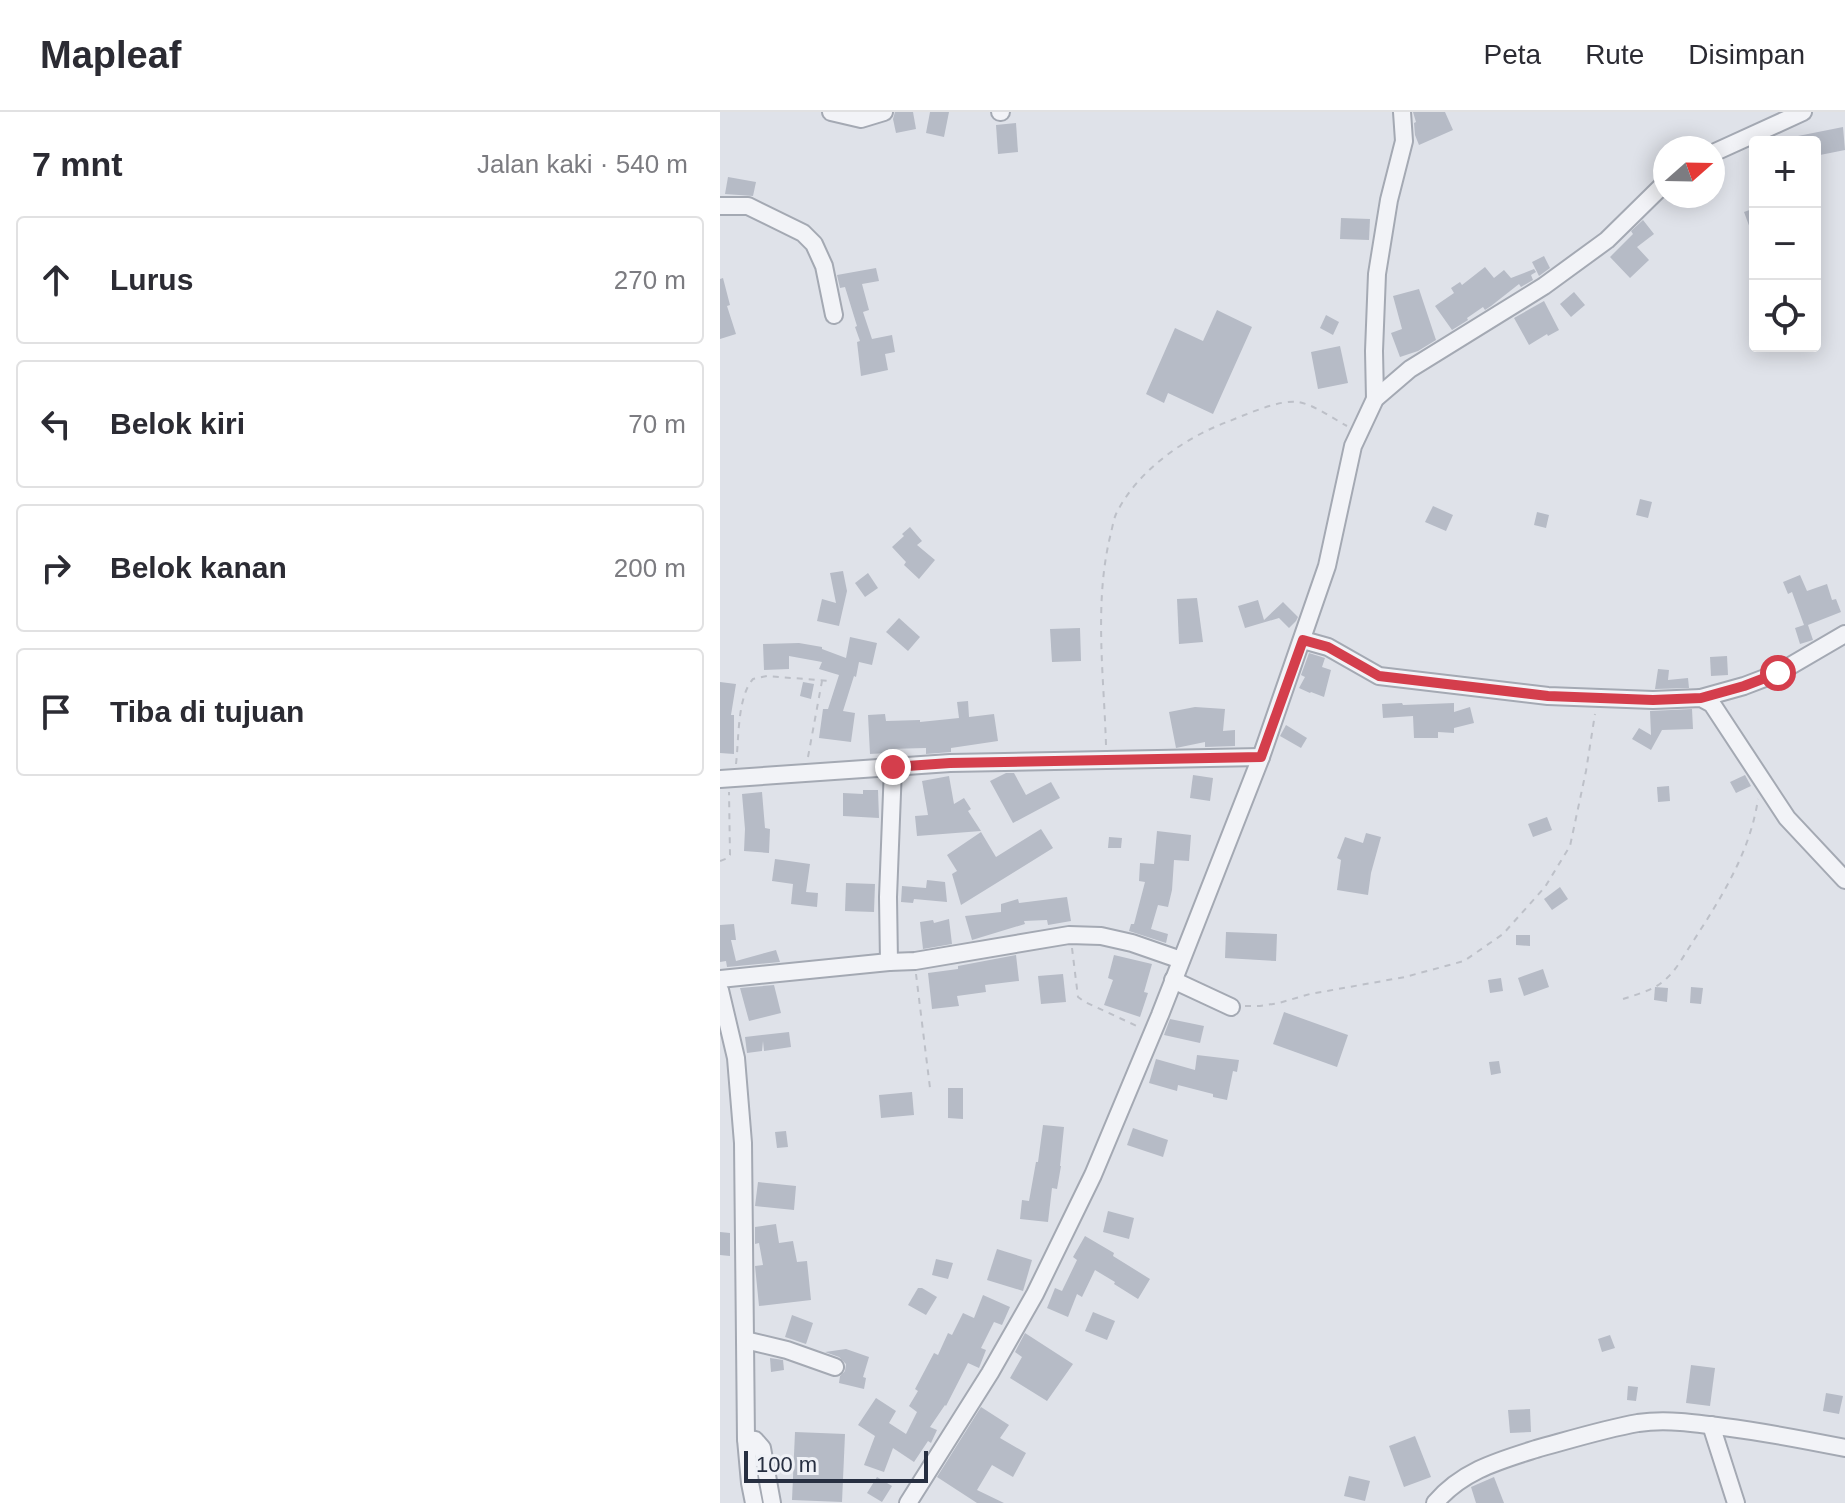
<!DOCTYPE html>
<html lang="id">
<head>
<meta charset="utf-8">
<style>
  :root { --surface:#fff; --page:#f7f7f7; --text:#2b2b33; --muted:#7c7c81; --line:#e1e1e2 }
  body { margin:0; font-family:Helvetica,sans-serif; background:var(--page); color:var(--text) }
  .controls { position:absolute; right:24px; top:24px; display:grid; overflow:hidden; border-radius:8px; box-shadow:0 4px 20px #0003 }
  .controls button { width:72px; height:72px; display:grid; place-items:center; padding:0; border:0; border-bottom:2px solid var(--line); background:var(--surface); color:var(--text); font:40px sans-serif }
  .compass { position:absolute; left:933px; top:24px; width:72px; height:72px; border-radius:50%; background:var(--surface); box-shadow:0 4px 20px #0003; rotate:70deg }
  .scale { position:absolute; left:24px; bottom:20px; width:184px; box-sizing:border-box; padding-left:8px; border:4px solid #272f41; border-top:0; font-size:22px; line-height:28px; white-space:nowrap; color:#272f41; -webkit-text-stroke:6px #eff1f6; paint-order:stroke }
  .stop { position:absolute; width:24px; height:24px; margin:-18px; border:6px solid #d43e4c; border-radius:50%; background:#fff }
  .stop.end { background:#d43e4c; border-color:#fff; box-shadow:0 2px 8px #0008 }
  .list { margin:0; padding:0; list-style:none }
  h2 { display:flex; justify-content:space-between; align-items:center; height:104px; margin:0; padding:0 32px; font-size:34px }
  h2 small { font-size:26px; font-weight:400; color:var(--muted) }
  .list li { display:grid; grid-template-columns:52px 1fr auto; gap:24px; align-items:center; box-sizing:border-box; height:128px; margin:0 16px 16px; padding:0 16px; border:2px solid var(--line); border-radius:8px }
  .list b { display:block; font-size:30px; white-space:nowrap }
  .list em { font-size:26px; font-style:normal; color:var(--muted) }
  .icon { flex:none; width:44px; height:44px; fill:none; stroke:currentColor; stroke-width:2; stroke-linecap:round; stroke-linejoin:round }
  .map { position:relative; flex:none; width:1125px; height:1391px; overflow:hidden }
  header { display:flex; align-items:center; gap:48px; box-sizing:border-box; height:112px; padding:0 40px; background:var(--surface); border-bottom:2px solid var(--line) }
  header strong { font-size:38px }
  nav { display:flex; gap:44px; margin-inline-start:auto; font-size:28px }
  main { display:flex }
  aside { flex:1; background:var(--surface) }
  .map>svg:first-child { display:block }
  .building { fill:#b6bbc6 }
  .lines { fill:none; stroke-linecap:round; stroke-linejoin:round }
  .minor-casing { stroke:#a4a9b3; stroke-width:20 }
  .path { stroke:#bdc0c8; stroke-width:2; stroke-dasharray:6 6; stroke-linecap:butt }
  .minor { stroke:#f2f3f7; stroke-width:16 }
  .route { stroke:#d43e4c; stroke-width:10 }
</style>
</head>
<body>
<header>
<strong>Mapleaf</strong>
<nav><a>Peta</a><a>Rute</a><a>Disimpan</a></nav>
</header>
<main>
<aside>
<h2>7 mnt<small>Jalan kaki · 540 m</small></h2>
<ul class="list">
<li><svg class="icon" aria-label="ahead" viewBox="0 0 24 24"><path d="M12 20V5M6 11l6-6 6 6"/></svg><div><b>Lurus</b></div><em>270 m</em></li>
<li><svg class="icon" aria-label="left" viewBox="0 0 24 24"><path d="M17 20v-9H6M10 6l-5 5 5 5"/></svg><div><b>Belok kiri</b></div><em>70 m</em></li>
<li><svg class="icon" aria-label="right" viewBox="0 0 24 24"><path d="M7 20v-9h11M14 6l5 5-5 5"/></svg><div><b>Belok kanan</b></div><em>200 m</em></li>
<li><svg class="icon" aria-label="arrive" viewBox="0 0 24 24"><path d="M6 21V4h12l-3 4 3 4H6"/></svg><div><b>Tiba di tujuan</b></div></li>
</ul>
</aside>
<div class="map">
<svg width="1125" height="1391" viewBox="0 0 1125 1391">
  <rect width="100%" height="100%" fill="#dfe2e9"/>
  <g class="building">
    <path d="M175,0H193L196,17L176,21L173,7Z"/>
    <path d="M210,0H229L224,25L206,21Z"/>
    <path d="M693,0H725L733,18L699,33L695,23L694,11L696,10Z"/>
    <path d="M296,11L298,40L278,42L276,13Z"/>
    <path d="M1123,15L1125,38L1095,44V30H1073V25Z"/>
    <path d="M8,65L36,70L33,84L5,82Z"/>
    <path d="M1035,96V126L1034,127L1024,100Z"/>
    <path d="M621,106L650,107L649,128L620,127Z"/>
    <path d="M923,108L934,122L917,135L929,148L910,166L890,145L913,122L911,119Z"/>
    <path d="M824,144L830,156L819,164L812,150Z"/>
    <path d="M765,155L774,166L784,158L791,166L814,157L816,160L811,163L813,168L801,175L799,172L771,194L765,198L763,195L747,206L748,208L732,218L715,194L734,181L731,176L740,170L742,173Z"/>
    <path d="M156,156L159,169L142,172L149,198L143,200L152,227L172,223L175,240L165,242L168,258L141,264L137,230L140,229L135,215L137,214L125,175L120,176L117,163Z"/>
    <path d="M3,166L10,193L7,194L16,222L0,227V167Z"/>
    <path d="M699,177L716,228L698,239L680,245L671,221L682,217L673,184Z"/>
    <path d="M854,180L865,193L851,205L840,192Z"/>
    <path d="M824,189L839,218L828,224L827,222L809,233L794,206Z"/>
    <path d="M497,198L532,215L493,302L448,281L444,291L426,282L455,216L483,229Z"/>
    <path d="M606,203L619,210L613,223L600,216Z"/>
    <path d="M620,234L628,271L598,277L591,240Z"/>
    <path d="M920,387L932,390L928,406L916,403Z"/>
    <path d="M713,394L733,403L726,419L705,410Z"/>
    <path d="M817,400L829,403L826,416L814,413Z"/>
    <path d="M190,415L202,429L197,433L215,448L199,467L184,453L186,450L172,435L184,424L182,422Z"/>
    <path d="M123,459L127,479L119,514L97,509L102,487L116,491L110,461Z"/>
    <path d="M148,461L158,476L145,485L135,471Z"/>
    <path d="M1080,463L1087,479L1107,472L1112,488L1116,487L1121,500L1088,513L1093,528L1080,532L1075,516L1084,513L1072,480L1068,482L1063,470Z"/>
    <path d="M477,486L483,530L459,532L457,487Z"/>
    <path d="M538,488L544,508L563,490L578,505L576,509L569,516L559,506L525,516L518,494Z"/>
    <path d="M179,506L200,525L188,539L166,520Z"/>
    <path d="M360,516L361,549L332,550L330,517Z"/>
    <path d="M130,525L157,531L152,553L139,550L136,565L134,564L123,599L135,601L131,630L99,626L103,597H108L119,563L99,557L102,550L69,544V557L44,558L43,532L79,531L102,535V537L126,546Z"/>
    <path d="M589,541L605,546L602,555L611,558L604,585L591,580L590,581L579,576L585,565L581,563Z"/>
    <path d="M1007,544L1008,563L991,564L990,545Z"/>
    <path d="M938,557L949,558L948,568L968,566L969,576L935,577Z"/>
    <path d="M0,570L16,572L11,603H14V642L0,641Z"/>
    <path d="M83,570L94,572L91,587L80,584Z"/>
    <path d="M248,589L249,605L274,602L278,629L231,636V640L206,642V636L168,637V641L150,642L148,603L165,602L166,609L200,608V610L239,606L237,590Z"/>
    <path d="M682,591L683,593L734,591V600L750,595L754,611L734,616V621L718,620V626H694L693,604L663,606L662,592Z"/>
    <path d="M475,595L505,597L503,619L515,618V634L485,635V630L456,636L449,600Z"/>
    <path d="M972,597L973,617L942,618L931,638L912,627L919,616L931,623L930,599Z"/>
    <path d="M566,613L587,626L581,636L560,624Z"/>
    <path d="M286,661H294L306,683L331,670L340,686L293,711L270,669Z"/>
    <path d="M473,663L493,666L490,689L470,686Z"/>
    <path d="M1025,663L1031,674L1016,681L1010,670Z"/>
    <path d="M229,664L234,692L244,686L251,697L248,699L261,719L197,724L195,704L208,703L202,669Z"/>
    <path d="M949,674L950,689L938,690L937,675Z"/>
    <path d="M143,678H158L159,706L123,704V681L143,682Z"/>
    <path d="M42,680L45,716L50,717L49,741L24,739L25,717L22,682Z"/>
    <path d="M827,705L832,718L813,725L808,712Z"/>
    <path d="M321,717L333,736L241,793L232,762L237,759L227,743L261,720L276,745Z"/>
    <path d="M437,719L471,723L469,749L454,748L452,778L448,795L438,793L431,817L448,822L446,831L409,819L411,812H414L425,770L419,769L420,751L434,752Z"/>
    <path d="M646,721L661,725L651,761L648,783L617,778L621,748L617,746L625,725L643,731Z"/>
    <path d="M389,725L402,726L401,736H388Z"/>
    <path d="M55,747L90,752L86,780L98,781L97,795L71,792L73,772L52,769Z"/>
    <path d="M207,768L225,770L227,790L194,787L193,791L181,790L182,774L206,776Z"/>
    <path d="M126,771L155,772L154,800L125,799Z"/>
    <path d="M840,775L848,787L832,798L824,787Z"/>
    <path d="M347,785L351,809L328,813L327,808L304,809L305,812L252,828L245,804L281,800V792L298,787L299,791Z"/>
    <path d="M229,807L232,832L203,837L200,810L213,808L214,811Z"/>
    <path d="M14,812L16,828H11L16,849L56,838L60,850L7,855L6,849L0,850V813Z"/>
    <path d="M506,820L557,822L556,849L505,846Z"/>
    <path d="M796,823H810V834L796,833Z"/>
    <path d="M296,843L299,869L265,873L266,880L237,884L239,894L212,897L208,861L238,857V854Z"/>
    <path d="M394,843L432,852L424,880L428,881L420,905L384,893L393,868L388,866Z"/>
    <path d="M823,857L829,875L804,884L798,866Z"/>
    <path d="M343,862L346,890L321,892L318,864Z"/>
    <path d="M781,866L783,879L770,881L768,868Z"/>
    <path d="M54,873L61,901L29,909L20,876Z"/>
    <path d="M935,875L948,876L947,890L934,888Z"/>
    <path d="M971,875L983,876L981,892L970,891Z"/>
    <path d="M564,900L628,923L617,955L553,932Z"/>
    <path d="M450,907L484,914L480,931L444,923Z"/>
    <path d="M69,920L71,935L44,939L43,929L42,939L27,941L25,925Z"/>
    <path d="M477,943L519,948L517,960L513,959L507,988L493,985V982L458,973L457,979L429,971L436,947L475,958Z"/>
    <path d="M779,949L781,961L771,963L769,950Z"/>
    <path d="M228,976H243V1007L228,1006Z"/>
    <path d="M192,980L194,1003L161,1006L159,983Z"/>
    <path d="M323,1013L344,1015L340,1054H341L337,1077L332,1076L328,1110L300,1107L302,1088L309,1089L316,1050H318Z"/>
    <path d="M413,1016L448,1028L443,1045L407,1033Z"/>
    <path d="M66,1019L68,1035L57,1036L55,1020Z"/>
    <path d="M38,1070L76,1074L74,1098L35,1094Z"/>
    <path d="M388,1099L414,1106L409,1127L383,1120Z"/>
    <path d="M56,1112L59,1131L73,1129L77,1150L87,1149L91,1188L39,1194L35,1154L43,1153L39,1131L35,1132V1115Z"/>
    <path d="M0,1120L10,1121V1144L0,1143Z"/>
    <path d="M365,1124L394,1141L393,1144L430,1167L418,1187L394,1172L395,1170L375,1158L362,1185L357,1182L348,1205L327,1196L335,1176L342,1179L357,1148L353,1145Z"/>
    <path d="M277,1137L312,1148L303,1179L267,1168Z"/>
    <path d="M216,1147L233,1151L228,1167L212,1163Z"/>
    <path d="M198,1176H202L217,1185L206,1203L188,1193Z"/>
    <path d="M263,1183L290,1195L282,1213L274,1210L261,1236L266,1238L259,1256L248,1251L226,1294L225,1293L210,1315L217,1318L211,1331L208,1329L194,1350L173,1336L164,1360L144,1353L155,1324L138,1313L156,1286L176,1299L169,1311L186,1322L197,1300L189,1294L198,1279L195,1277L214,1241L218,1243L228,1221L232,1223L243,1201L254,1206Z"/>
    <path d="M373,1200L395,1209L387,1228L365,1219Z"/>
    <path d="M72,1203L93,1211L86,1232L65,1225Z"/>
    <path d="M305,1221L353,1252L327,1289L290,1266L302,1245L295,1240Z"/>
    <path d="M890,1223L895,1236L882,1240L878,1227Z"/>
    <path d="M126,1237L149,1245L143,1265L146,1266L144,1277L119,1271L120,1264L125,1259L126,1252L119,1245L105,1240Z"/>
    <path d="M50,1246L63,1248L64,1258L51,1260Z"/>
    <path d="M971,1253L995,1256L990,1294L966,1291Z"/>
    <path d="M908,1274L918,1275L916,1289L907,1288Z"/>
    <path d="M1106,1281L1123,1284L1119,1302L1103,1299Z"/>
    <path d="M261,1295L289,1313L280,1326L306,1341L293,1365L272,1353L257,1378L284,1391H257L217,1365Z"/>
    <path d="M810,1297L811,1320L790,1321L788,1298Z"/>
    <path d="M75,1320L125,1322L122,1390L72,1388Z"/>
    <path d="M695,1324L711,1365L684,1375L669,1334Z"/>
    <path d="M629,1364L650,1369L645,1389L624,1384Z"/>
    <path d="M157,1365L172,1374L162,1390L147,1381Z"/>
    <path d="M774,1365L784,1391H756L751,1375Z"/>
  </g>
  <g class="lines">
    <defs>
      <g id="minor">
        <path d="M111,0L141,7L164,0"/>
        <path d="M280,0H281"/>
        <path d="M993,41L1083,0"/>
        <path d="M0,94H28L83,121L94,132L104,154L114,203"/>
        <path d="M655,287L654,239L657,162L669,88L684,29L682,0"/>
        <path d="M583,528L608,535L659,564L828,584L933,588L981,586L992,592L1067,706L1125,768"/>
        <path d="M981,586L1024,574L1058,561L1125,522"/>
        <path d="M0,667L230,651L541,645"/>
        <path d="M169,850L168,785L173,655"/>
        <path d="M0,867L169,850L195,849L349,823L381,824L412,831L461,848"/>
        <path d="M453,868L511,895"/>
        <path d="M0,878L16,946L23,1031L26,1327L30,1371L34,1391"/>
        <path d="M25,1228L67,1238L115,1255"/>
        <path d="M991,1313L1016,1391"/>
        <path d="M26,1327L35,1328L42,1336L52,1391"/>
        <path d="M188,1391L270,1261L315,1182L373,1063L440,903L541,645L607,454L633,334L655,287L690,257L824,174L887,128L945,71"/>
        <path d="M715,1391C742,1359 778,1349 816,1337C849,1328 884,1317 918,1311C946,1307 975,1311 1004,1315C1044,1320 1085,1328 1125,1336"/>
      </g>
    </defs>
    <use href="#minor" class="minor-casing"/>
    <g class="path">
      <path d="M386,633C384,565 374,492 390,425C392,418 393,409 396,402C417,359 464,326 507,310C525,303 560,287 578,290C595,293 612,306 627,314"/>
      <path d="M88,645L102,569"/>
      <path d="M16,652C19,628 17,585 33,567L47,564L110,569"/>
      <path d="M0,749L8,746L10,743L9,680"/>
      <path d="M352,836L358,885L365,890L419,915"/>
      <path d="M196,862L210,976"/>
      <path d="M903,887C918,882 935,878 947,866C957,857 964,843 972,831C1001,786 1030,741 1038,687"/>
      <path d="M525,894H540L559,891L590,882L685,865L744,849L783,822L825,775L850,734L866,659L875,602"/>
    </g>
    <use href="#minor" class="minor"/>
  </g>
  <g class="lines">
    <path class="route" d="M173,655L230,651L541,645L583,528L608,535L659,564L828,584L933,588L981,586L1024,574L1058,561"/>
  </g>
</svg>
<div class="controls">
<button>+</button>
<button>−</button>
<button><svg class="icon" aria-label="locate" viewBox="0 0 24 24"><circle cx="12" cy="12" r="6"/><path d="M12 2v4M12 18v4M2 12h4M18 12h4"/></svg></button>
</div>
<svg class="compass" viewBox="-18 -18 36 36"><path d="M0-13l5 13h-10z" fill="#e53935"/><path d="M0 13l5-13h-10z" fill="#7c7c81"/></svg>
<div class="scale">100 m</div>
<div class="stop" style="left:1058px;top:561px"></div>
<div class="stop end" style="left:173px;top:655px"></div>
</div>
</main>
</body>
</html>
